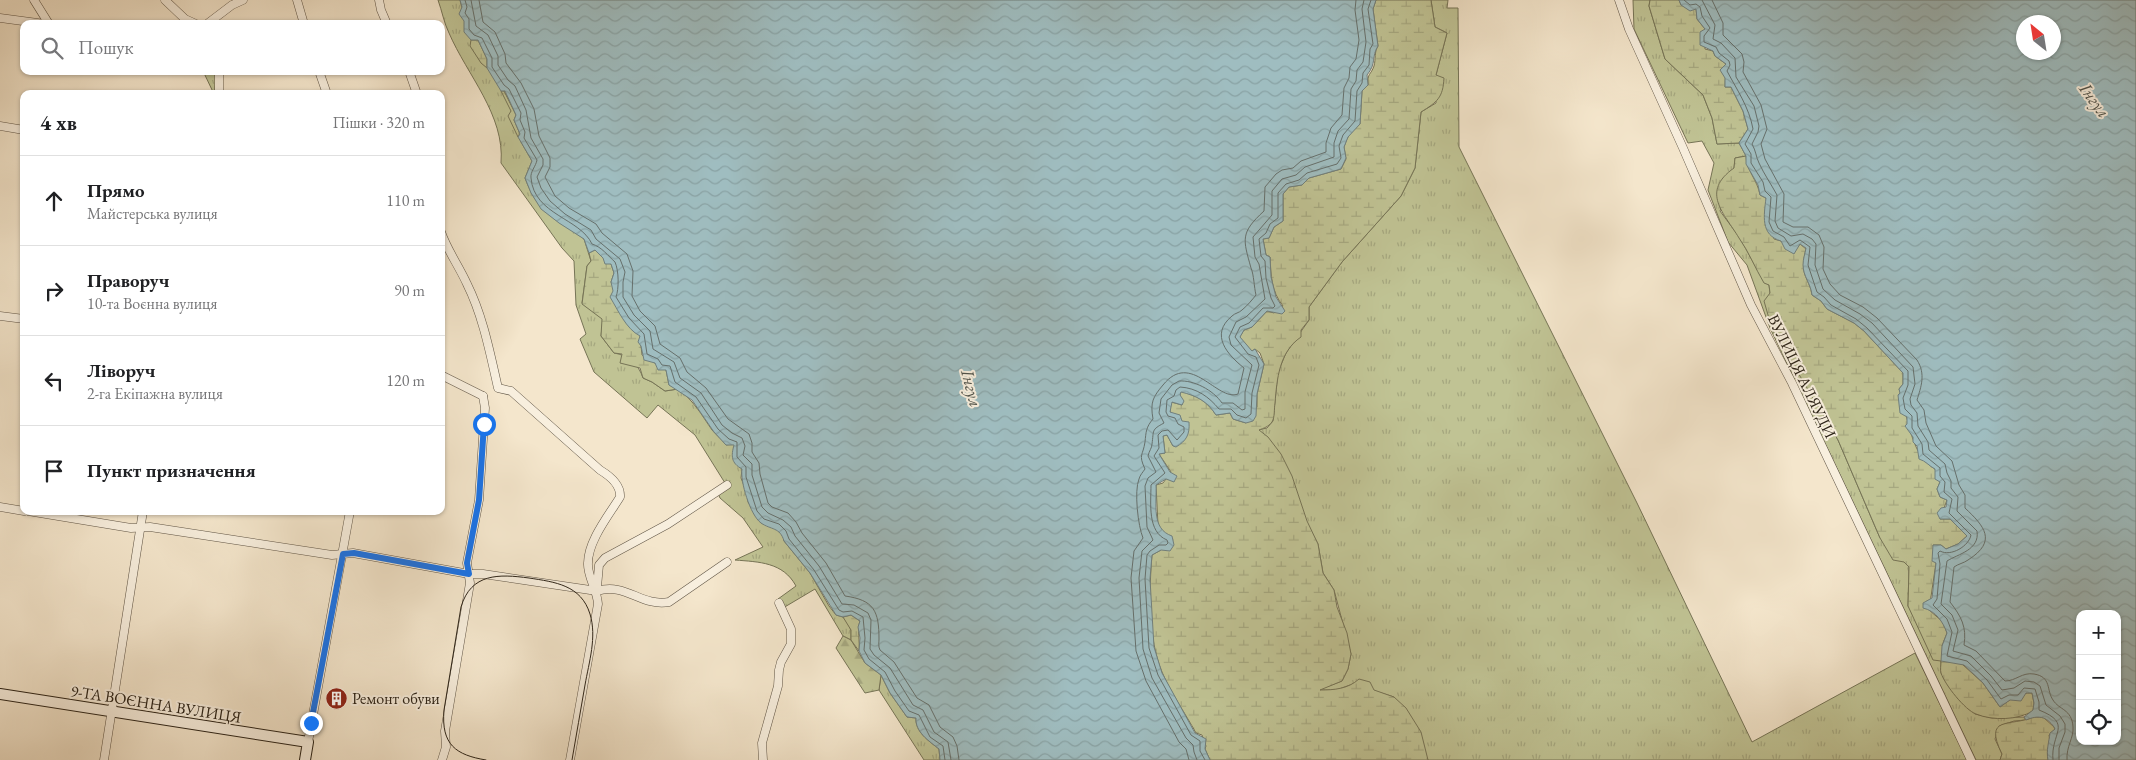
<!DOCTYPE html>
<html lang="uk">
<head>
<meta charset="utf-8">
<style>
  :root { --surface:#fff; --page:#f2f2f2; --text:#202124; --muted:#757577; --line:#e0e0e0 }
  body { margin:0; font-family:"EB Garamond",serif; background:var(--page); color:var(--text) }
  .controls { position:absolute; right:15px; bottom:15px; display:grid; overflow:hidden; border-radius:10px; box-shadow:0 1px 4px #0004 }
  .controls button { width:45px; height:45px; display:grid; place-items:center; padding:0; border:0; border-bottom:1px solid var(--line); background:var(--surface); color:var(--text); font:25px sans-serif }
  .compass { position:absolute; left:2016px; top:15px; width:45px; height:45px; border-radius:50%; background:var(--surface); box-shadow:0 1px 4px #0004; rotate:330deg }
  .stop { position:absolute; width:15px; height:15px; margin:-11px; border:4px solid #1a73e8; border-radius:50%; background:#fff }
  .stop.end { background:#1a73e8; border-color:#fff; box-shadow:0 1px 5px #0008 }
  .list { margin:0; padding:0; list-style:none }
  h2 { display:flex; justify-content:space-between; align-items:center; height:65px; margin:0; padding:0 20px; font-size:21px }
  h2 small { font-size:16px; font-weight:400; color:var(--muted) }
  .list li { display:grid; grid-template-columns:32px 1fr auto; gap:15px; align-items:center; box-sizing:border-box; height:90px; padding:0 20px; border-top:1px solid var(--line) }
  .list b { display:block; font-size:19px; white-space:nowrap }
  .list p { margin:0; font-size:16px; white-space:nowrap; color:var(--muted) }
  .list em { font-size:16px; font-style:normal; color:var(--muted) }
  .icon { flex:none; width:28px; height:28px; fill:none; stroke:currentColor; stroke-width:2; stroke-linecap:round; stroke-linejoin:round }
  .map { position:relative; flex:none; width:2136px; height:760px; overflow:hidden }
  .search { position:absolute; background:var(--surface); box-shadow:0 1px 4px #0004; left:20px; top:20px; width:425px; height:55px; display:flex; align-items:center; gap:12px; box-sizing:border-box; padding:0 18px; border-radius:10px; color:var(--muted); font-size:19px }
  .panel { position:absolute; background:var(--surface); box-shadow:0 1px 4px #0004; left:20px; top:90px; width:425px; height:425px; border-radius:10px }
  .map>svg:first-child { display:block }
  .grass { fill:url(#grass-tufts); stroke:#767456 }
  .forest { fill:url(#forest-firs); stroke:#767456 }
  .wetland { fill:url(#wetland-marsh); stroke:#767456 }
  .water { fill:url(#water-waves); stroke:#71807d; fill-rule:evenodd }
  .lines { fill:none; stroke-linecap:round; stroke-linejoin:round }
  .shore { stroke:#66706c; stroke-width:1 }
  .street-casing { stroke:#5f5445; stroke-width:9 }
  .secondary-casing { stroke:#2d2418; stroke-width:12 }
  .street { stroke:#f8efde; stroke-width:8 }
  .secondary { stroke:#f8efde; stroke-width:10 }
  .tram { stroke:#2d2418; stroke-width:1 }
  .route { stroke:#1a73e8; stroke-width:6 }
  .labels { text-anchor:middle; dominant-baseline:central; stroke-width:4; stroke-linejoin:round; paint-order:stroke }
  .street-label { font-size:16px; fill:#2d2418; stroke:#f8efde }
  .poi-label { font-size:16px; fill:#2d2418; stroke:#f8efde; text-anchor:start }
  .water-label { font-size:18px; font-style:italic; fill:#4f524a; stroke:#f8efde }
</style>
</head>
<body>
<div class="map">
<svg width="2136" height="760" viewBox="0 0 2136 760">
  <defs>
    <pattern id="grass-tufts" width="24" height="20" patternUnits="userSpaceOnUse" patternTransform="scale(1.25)"><rect width="24" height="20" fill="#c0c394"/><path d="M3 7l-1-3M5 7V3M7 7l1-3M15 17l-1-3M17 17v-4M19 17l1-3" fill="none" stroke="#a5a77f"/></pattern>
    <pattern id="forest-firs" width="22" height="20" patternUnits="userSpaceOnUse" patternTransform="scale(1.25)"><rect width="22" height="20" fill="#c0c394"/><path d="M5 1l3.5 6h-7zM16 11l3.5 6h-7z" fill="#a5a77f"/></pattern>
    <pattern id="wetland-marsh" width="20" height="14" patternUnits="userSpaceOnUse" patternTransform="scale(1.25)"><rect width="20" height="14" fill="#c0c394"/><path d="M1 5h8M5 5V1M11 12h8M15 12V8" fill="none" stroke="#a5a77f"/></pattern>
    <pattern id="water-waves" width="16" height="10" patternUnits="userSpaceOnUse" patternTransform="scale(1.25)"><rect width="16" height="10" fill="#9fbdc0"/><path d="M0 5q4-4 8 0t8 0" fill="none" stroke="#89a2a4"/></pattern>
  </defs>
  <rect width="100%" height="100%" fill="#f4e6cc"/>
  <filter id="stains"><feTurbulence type="fractalNoise" baseFrequency=".004" numOctaves="4"/><feColorMatrix values="0 0 0 0 .2 0 0 0 0 .09 0 0 0 0 .02 0 0 0 .5 -.17"/></filter>
  <radialGradient id="worn" r=".72"><stop offset=".6" stop-color="#630" stop-opacity="0"/><stop offset="1" stop-color="#630" stop-opacity=".3"/></radialGradient>
  <g class="grass">
    <path d="M438,0H460L469,36L504,91L516,115L521,142L532,161L525,178C539,216 555,217 584,239L591,261L587,266L582,303L603,319L601,336L614,353C628,355 639,365 643,378L652,382L665,391L678,389C694,401 701,414 712,430C716,435 722,439 726,445L734,444L742,469L741,478L747,493L748,502L761,523L776,529L783,535L784,541L810,573L829,606L836,615L843,617L848,623L851,630V640L843,636L815,589L783,608L778,599L796,586C783,562 759,562 735,560L763,547L743,518L720,498L716,489L725,483L695,435L658,405L647,418L594,372L580,339L586,334L576,305L574,261L562,248L501,163C505,115 467,75 449,33C444,23 442,11 438,0Z"/>
    <path d="M1431,0H1448L1447,8H1458L1459,147L1637,503L1752,742L1915,653L1967,760H1428L1394,697L1353,684L1336,690H1318L1342,681L1348,669L1351,654L1334,590L1323,573L1318,544L1258,430L1267,428L1273,421L1278,372L1286,353L1309,320V307L1342,262L1401,196L1415,168L1421,112L1436,103V75L1447,33L1435,27Z"/>
    <path d="M1633,0H1650L1649,6L1665,59L1703,95L1712,118L1717,144L1739,143L1746,156L1735,158L1734,168L1720,211L1740,238L1764,282L1769,285L1770,293L1819,406L1838,440L1880,538L1909,567L1908,606L1941,661V673L1959,700L1975,714L1992,718L2024,717L2026,720L2014,721L1999,726L1995,739L2002,754L2000,760H1976L1770,328L1747,265L1728,242L1708,190L1714,163L1702,141L1688,143L1634,29Z"/>
    <path d="M203,71H216L215,94H214Z"/>
    <path d="M881,675L890,693L907,717L916,718C915,732 929,741 939,749L940,760H924L879,690Z"/>
  </g>
  <path class="forest" d="M843,636L851,640L865,663L881,675L879,690L865,693L836,648Z"/>
  <g class="wetland">
    <path d="M1376,0H1431L1435,27L1447,33L1436,75L1444,78C1443,98 1437,102 1421,112L1415,168L1401,196L1342,262L1309,307V320L1301,330V337C1279,352 1277,379 1275,403C1274,409 1275,417 1272,422C1268,427 1264,428 1259,430L1268,437L1281,454L1292,476L1307,521L1318,544L1323,573L1334,590L1337,607L1347,633L1351,654L1348,669L1342,681L1320,690C1334,690 1348,689 1359,679L1370,682L1374,690L1394,697L1406,708L1421,732L1428,760H1210L1205,749L1206,746L1202,735L1196,733C1185,713 1171,693 1162,672C1148,639 1149,590 1152,555L1161,550L1163,533L1158,525L1156,485L1163,483L1171,472L1159,454L1165,453L1163,436L1167,435L1173,446L1181,421L1170,412L1171,402L1182,405L1180,395L1181,391C1197,396 1207,401 1216,415L1230,413L1233,419L1246,423L1257,407V394L1264,364L1260,353L1255,349L1252,351L1239,338L1244,330L1252,327L1267,311L1274,313L1283,306C1271,291 1271,275 1270,257L1266,255L1263,239L1269,238L1274,227L1283,221V194L1289,187L1302,185L1309,178L1341,169L1346,159L1344,147L1348,136L1360,124L1362,91L1368,85C1367,73 1371,75 1374,66C1376,59 1374,52 1378,46L1373,9Z"/>
    <path d="M1650,0H1679L1681,5L1696,8L1697,19L1705,29V49L1713,51L1715,56L1726,64L1725,87H1731L1743,111L1748,129L1739,143L1717,144L1712,118L1703,95L1665,59L1649,6Z"/>
    <path d="M471,40H478L487,59V68L481,63L470,46Z"/>
    <path d="M501,91H504L516,115L514,120L520,134L518,137L508,116L511,111Z"/>
    <path d="M1746,156C1746,170 1758,181 1760,195L1766,198L1774,239L1781,241L1793,253L1800,244L1806,249C1804,257 1802,266 1805,275C1808,283 1811,287 1812,295L1821,301L1827,309L1854,323L1864,331L1903,373V384L1899,389C1908,414 1910,456 1935,469L1940,482L1937,489L1940,497L1947,500L1940,519H1950L1967,536L1958,544L1946,549L1941,545H1933L1936,563L1929,610L1943,622L1947,633L1942,646L1983,683L2000,707C2009,700 2020,692 2032,693L2034,703L2033,711C2018,720 1993,721 1976,714C1965,710 1945,685 1941,673C1940,670 1941,665 1941,661L1933,660L1908,606L1909,567L1904,562L1893,560L1880,538L1838,440L1772,329L1764,301L1770,293L1769,285L1764,283C1755,268 1749,252 1739,238C1724,213 1700,192 1734,168L1735,158Z"/>
    <path d="M595,250L611,264L614,273L611,282L640,336L642,355L666,370L669,385L678,389L665,391L652,382L643,378L640,368L620,363L622,354L614,353L601,336L602,319L582,304L587,266L591,261L589,253Z"/>
    <path d="M851,615L860,621C857,629 860,641 859,651L851,640V630L843,617Z"/>
    <path d="M2034,717H2043L2054,727L2055,729L2049,735C2051,743 2046,750 2048,760H2000L2002,754C1983,715 2010,727 2034,717Z"/>
  </g>
  <g class="water">
    <path d="M460,0H1376L1373,9L1378,46C1371,57 1377,63 1367,75L1368,85L1362,91L1360,124L1348,137L1344,147L1346,158L1341,169L1309,178L1302,185L1289,187L1283,194V221L1274,227L1269,238L1263,239L1266,255L1270,257L1271,277L1276,297L1285,311L1282,314L1267,311L1252,327L1244,330L1240,337L1252,351L1255,349L1264,364L1257,394L1256,416L1253,421L1246,423L1233,419L1230,413L1216,415C1207,401 1197,396 1181,392L1180,395L1184,401L1182,405L1172,402L1170,412L1180,415L1182,421L1189,422C1190,435 1186,441 1176,447L1173,446L1167,435L1163,436L1165,453L1159,454L1170,472L1177,476L1174,482L1166,479L1156,485C1157,504 1151,529 1172,536L1174,545L1170,551L1161,550L1152,555L1150,579L1154,647L1162,673L1195,733L1206,739L1205,749L1210,760H940L939,749C929,741 915,732 916,718L907,717L890,693L881,675L865,663L859,651L860,638L858,627L860,621L851,615L843,617L836,615L810,573L784,541C780,527 771,530 761,523C750,515 740,481 742,469C731,463 731,456 734,445H726L714,432L692,400L669,385L666,370H658L655,363L644,360L641,346L638,342L640,336C626,329 618,310 610,297L613,291L611,282L614,273L611,264H605L603,258L595,250L589,253L584,239L559,223L541,209L531,193L525,178L532,161L518,137L520,134L514,120L516,115L505,91H501L487,68V59L478,40H471L464,32V21L459,14L462,7Z"/>
    <path d="M1679,0H2136V760H2048C2046,750 2049,742 2050,733L2055,729L2054,727C2046,716 2038,715 2026,720L2024,717L2033,710L2034,703L2032,693H2026L2021,701L2010,700L2000,707L1983,683L1964,665L1941,661L1942,646L1947,633C1943,622 1936,611 1923,608V603L1932,598L1936,563L1932,561L1933,545H1941L1946,549L1958,544L1967,536L1950,519H1940L1937,513L1941,508L1946,507L1947,500L1940,497L1937,489L1940,482L1935,479V469C1929,466 1926,461 1919,459L1917,446L1913,442V437L1905,426L1907,424V417L1900,413L1898,395L1900,393L1899,389L1903,384V373L1864,331L1854,323L1827,309L1821,301L1812,295C1811,284 1803,276 1803,265C1803,259 1805,254 1806,248L1800,244L1794,254L1785,249L1781,241C1760,235 1764,215 1766,198L1760,195L1758,185L1746,164V156L1739,143L1748,129L1743,111L1731,87H1725V78L1720,70L1726,64L1715,56L1713,51L1700,45V32L1705,29L1697,19L1696,9L1690,11L1681,5ZM2024,22H2054V52H2024ZM2080,614H2117V741H2080Z"/>
  </g>
  <g class="lines">
    <g class="shore">
      <path d="M465,0L467,7L465,13L469,19V29L474,35L482,38L492,58V67L504,85L509,89L521,113L520,120L525,132L524,138L537,160C536,166 530,172 531,178C534,215 580,218 592,244C602,247 608,256 615,262C619,271 619,289 616,297L629,318L644,334L647,354L658,359L662,365L670,366L675,382L696,397L718,429L729,439L737,442V457L746,467V477L757,511L764,519L779,524L786,531L789,539L814,570L839,610L843,612L852,611L863,617L865,638L864,650L869,659L885,672L895,691L909,711L919,715L930,737L943,746L945,760"/>
      <path d="M471,0L476,26L488,35L498,56V65L508,80L515,86L526,110L531,138L543,159V165L537,177L541,188L550,201L565,214L591,230L596,239L620,259L625,272L623,282V297L634,315L650,331L653,349L674,362L680,378L701,393L722,425L732,433L742,438L745,446L743,455L752,464V475L762,507L768,513L783,520L791,527L795,536L819,566L842,604L854,605L868,613L871,620L870,649L874,655L890,668L913,705L923,710L934,732L948,742L951,760"/>
      <path d="M479,0L483,22L495,32L505,54L506,63L521,83L534,109L539,136L550,158V167L545,177L555,196L569,208L596,224L602,233L627,254L633,271L632,296L640,311L655,326L660,344L680,358L687,372L706,388L728,419L749,434L752,443V452L759,463L760,474L768,503L772,507L788,513L796,522L802,533L826,563L845,596C874,600 879,611 879,639C879,643 878,646 880,650L894,662L917,698L929,705L940,727L953,737L957,746L959,760"/>
      <path d="M1684,0L1690,5L1696,4L1700,7L1702,16L1710,28L1704,36V42L1716,47L1719,53L1729,61L1730,65L1727,71C1737,90 1749,107 1753,129L1745,144L1751,154V163L1763,182L1765,191L1771,197L1769,222L1773,231L1784,237L1790,246L1800,240L1810,247L1808,265L1817,292L1824,297L1831,305L1856,319L1867,328L1908,371V385L1903,398L1905,409L1912,416V428L1922,444L1923,454L1940,468V476L1945,482L1944,492L1952,499L1949,513L1971,535C1969,546 1951,557 1940,551L1938,553L1940,564L1937,599L1933,605L1947,619L1952,632L1947,656L1967,661L1987,680L2001,699L2009,695H2018L2024,688L2035,689L2039,702V710C2074,724 2050,733 2053,760"/>
      <path d="M1702,0L1715,25L1713,39L1721,43L1735,58L1736,77L1754,106L1759,126L1758,132L1752,144C1756,151 1756,157 1759,163C1764,174 1771,184 1777,195L1775,221L1778,228L1791,236L1803,234L1812,239L1816,244L1815,265L1823,289L1835,300L1860,314L1872,323L1913,367L1915,384L1910,399L1911,405L1917,413L1918,426L1928,442L1929,450L1945,464L1947,473L1951,481V488L1958,497L1957,511L1977,531C1980,550 1958,554 1947,561L1941,604L1952,615L1958,630L1953,651L1971,656L1991,676L2002,690L2014,688L2025,681L2034,682L2040,686L2046,705L2060,716L2065,724V732L2059,748V760"/>
      <path d="M1712,0L1723,23V35L1742,54L1744,62L1743,72L1761,105L1767,129L1761,144L1765,159L1784,194L1783,222L1793,227H1808L1819,235L1824,247L1823,269L1830,284L1840,295L1863,307L1877,318L1917,360C1926,374 1921,387 1917,400L1924,410L1926,423L1936,446L1952,461L1959,485L1965,495V508C1984,526 1998,541 1968,560C1964,563 1958,564 1954,567L1950,602C1961,616 1967,627 1964,645L1976,651L2005,681C2016,681 2022,672 2034,674C2052,677 2046,690 2053,700C2059,710 2072,709 2073,727C2074,738 2066,746 2067,760"/>
      <path d="M1189,760L1186,749L1179,742L1146,681L1136,651L1131,578L1134,551L1143,538C1138,526 1134,491 1139,479C1140,475 1143,472 1145,469C1138,454 1143,456 1145,442C1146,432 1146,427 1153,419C1150,402 1153,397 1163,385C1191,350 1217,402 1238,394L1244,368C1228,355 1209,335 1232,316C1235,313 1239,313 1242,310C1247,306 1252,300 1256,295C1254,287 1254,275 1251,268C1243,239 1240,233 1264,211L1265,187L1276,174L1282,170L1293,168L1301,161L1326,152V143L1331,128L1342,115L1344,88L1349,78L1350,67L1356,59L1359,40L1355,10L1356,0"/>
      <path d="M1197,760L1194,752L1193,745L1186,738L1152,678L1143,649L1139,578L1142,551L1153,540L1147,527L1145,486L1148,478L1156,472L1148,456C1149,451 1152,448 1152,444C1154,430 1151,430 1164,423L1159,413L1161,399L1172,385L1179,381C1194,380 1213,390 1222,403H1233L1242,410L1245,409V392L1252,365L1231,345L1229,337L1236,322L1246,317L1265,299L1259,264L1255,257L1253,237L1272,215V191L1282,179L1296,175L1305,167L1334,157V143L1338,131L1349,119L1351,89L1356,81L1357,70L1363,62L1366,42L1362,9L1364,0"/>
      <path d="M1205,760L1200,751V741L1191,735L1158,675L1149,648L1145,579L1147,555L1150,551L1159,545H1166L1168,543L1167,540C1147,532 1151,503 1151,485L1165,473L1154,456L1159,448L1158,435L1162,431L1168,430L1177,440L1184,432V427L1178,424L1175,418L1168,416L1166,412L1167,400L1174,396L1176,390L1180,387C1197,388 1209,397 1219,409H1231L1237,415L1246,418L1251,414L1252,393L1259,365L1256,357L1248,354L1235,337L1240,327L1249,323L1263,308H1273L1275,306L1271,298L1266,278L1265,261L1261,256L1259,239L1266,233L1270,224L1278,218V193L1286,184L1299,180L1307,173L1337,164L1341,158L1339,146L1343,135L1355,121L1357,91L1362,83L1363,73L1369,65L1370,49L1373,44L1368,9L1371,0"/>
    </g>
    <defs>
      <g id="street">
        <path d="M34,0L49,24"/>
        <path d="M165,0L185,19L196,24"/>
        <path d="M297,0L304,24"/>
        <path d="M379,0L381,10L387,24"/>
        <path d="M1619,0L1629,29L1683,148L1751,305L1792,383L1971,760"/>
        <path d="M0,18L45,24"/>
        <path d="M207,24L232,5L243,0"/>
        <path d="M319,71L327,94"/>
        <path d="M409,71L417,94"/>
        <path d="M219,94V71"/>
        <path d="M0,126L24,130"/>
        <path d="M441,232C447,250 459,266 467,284C483,316 490,353 498,388L511,391L600,470C610,476 621,485 620,497C609,515 588,541 588,563C587,576 597,589 598,604L570,760"/>
        <path d="M0,316L24,319"/>
        <path d="M441,375L483,396"/>
        <path d="M0,507L24,511"/>
        <path d="M28,511L131,528L150,527L332,555L353,553L469,574H483L597,591C626,582 641,607 669,602L727,562"/>
        <path d="M597,587L599,565L605,558L668,524L727,485"/>
        <path d="M308,742L350,511"/>
        <path d="M104,760L143,511"/>
        <path d="M442,760L446,747L445,731L470,583L467,563L479,500L485,408L483,396"/>
        <path d="M763,760L762,743L778,686L779,670L781,662L791,644V629L779,603"/>
      </g>
      <path id="secondary" d="M0,694L308,742L305,760"/>
    </defs>
    <use href="#street" class="street-casing"/>
    <use href="#secondary" class="secondary-casing"/>
    <use href="#street" class="street"/>
    <use href="#secondary" class="secondary"/>
    <path class="tram" d="M486,760C456,755 441,745 444,710L461,607C471,573 499,574 529,578C555,582 581,585 590,614C597,637 589,662 585,685C581,710 576,735 572,760"/>
  </g>
  <g class="lines">
    <path class="route" d="M311,723L343,554L354,553L469,574L467,563L479,500L484,424"/>
  </g>
  <defs>
    <symbol id="building-disc" viewBox="-11 -11 22 22"><circle r="9.5" fill="#8f2418" stroke="#f8efde"/><path d="M-4-6H4V6H1V3H-1V6H-4ZM-2.5-4.3h1.7v1.8h-1.7ZM.8-4.3h1.7v1.8H.8ZM-2.5-1h1.7V.8h-1.7ZM.8-1h1.7V.8H.8Z" fill="#fff"/></symbol>
  </defs>
  <g fill-rule="evenodd">
    <use href="#building-disc" x="324" y="686" width="25" height="25"/>
  </g>
  <g class="labels">
    <g class="street-label">
      <text transform="translate(1802 376) rotate(64)">ВУЛИЦЯ АЛЯУДИ</text>
      <text transform="translate(156 704) rotate(9)">9-ТА ВОЄННА ВУЛИЦЯ</text>
    </g>
    <g class="poi-label">
      <text x="352" y="698">Ремонт обуви</text>
    </g>
    <g class="water-label">
      <text transform="translate(2095 100) rotate(54)">Інгул</text>
      <text transform="translate(972 388) rotate(76)">Інгул</text>
    </g>
  </g>
  <rect width="100%" height="100%" filter="url(#stains)"/>
  <rect width="100%" height="100%" fill="url(#worn)"/>
</svg>
<div class="controls">
<button>+</button>
<button>−</button>
<button><svg class="icon" aria-label="locate" viewBox="0 0 24 24"><circle cx="12" cy="12" r="6"/><path d="M12 2v4M12 18v4M2 12h4M18 12h4"/></svg></button>
</div>
<svg class="compass" viewBox="-18 -18 36 36"><path d="M0-13l5 13h-10z" fill="#e53935"/><path d="M0 13l5-13h-10z" fill="#757577"/></svg>
<div class="stop" style="left:484px;top:424px"></div>
<div class="stop end" style="left:311px;top:723px"></div>
<div class="search"><svg class="icon" aria-label="search" viewBox="0 0 24 24"><circle cx="10" cy="10" r="6"/><path d="M15 15l6 6"/></svg>Пошук</div>
<section class="panel">
<h2>4 хв<small>Пішки · 320 m</small></h2>
<ul class="list">
<li><svg class="icon" aria-label="ahead" viewBox="0 0 24 24"><path d="M12 20V5M6 11l6-6 6 6"/></svg><div><b>Прямо</b><p>Майстерська вулиця</p></div><em>110 m</em></li>
<li><svg class="icon" aria-label="right" viewBox="0 0 24 24"><path d="M7 20v-9h11M14 6l5 5-5 5"/></svg><div><b>Праворуч</b><p>10-та Воєнна вулиця</p></div><em>90 m</em></li>
<li><svg class="icon" aria-label="left" viewBox="0 0 24 24"><path d="M17 20v-9H6M10 6l-5 5 5 5"/></svg><div><b>Ліворуч</b><p>2-га Екіпажна вулиця</p></div><em>120 m</em></li>
<li><svg class="icon" aria-label="arrive" viewBox="0 0 24 24"><path d="M6 21V4h12l-3 4 3 4H6"/></svg><div><b>Пункт призначення</b></div></li>
</ul>
</section>
</div>
</body>
</html>
